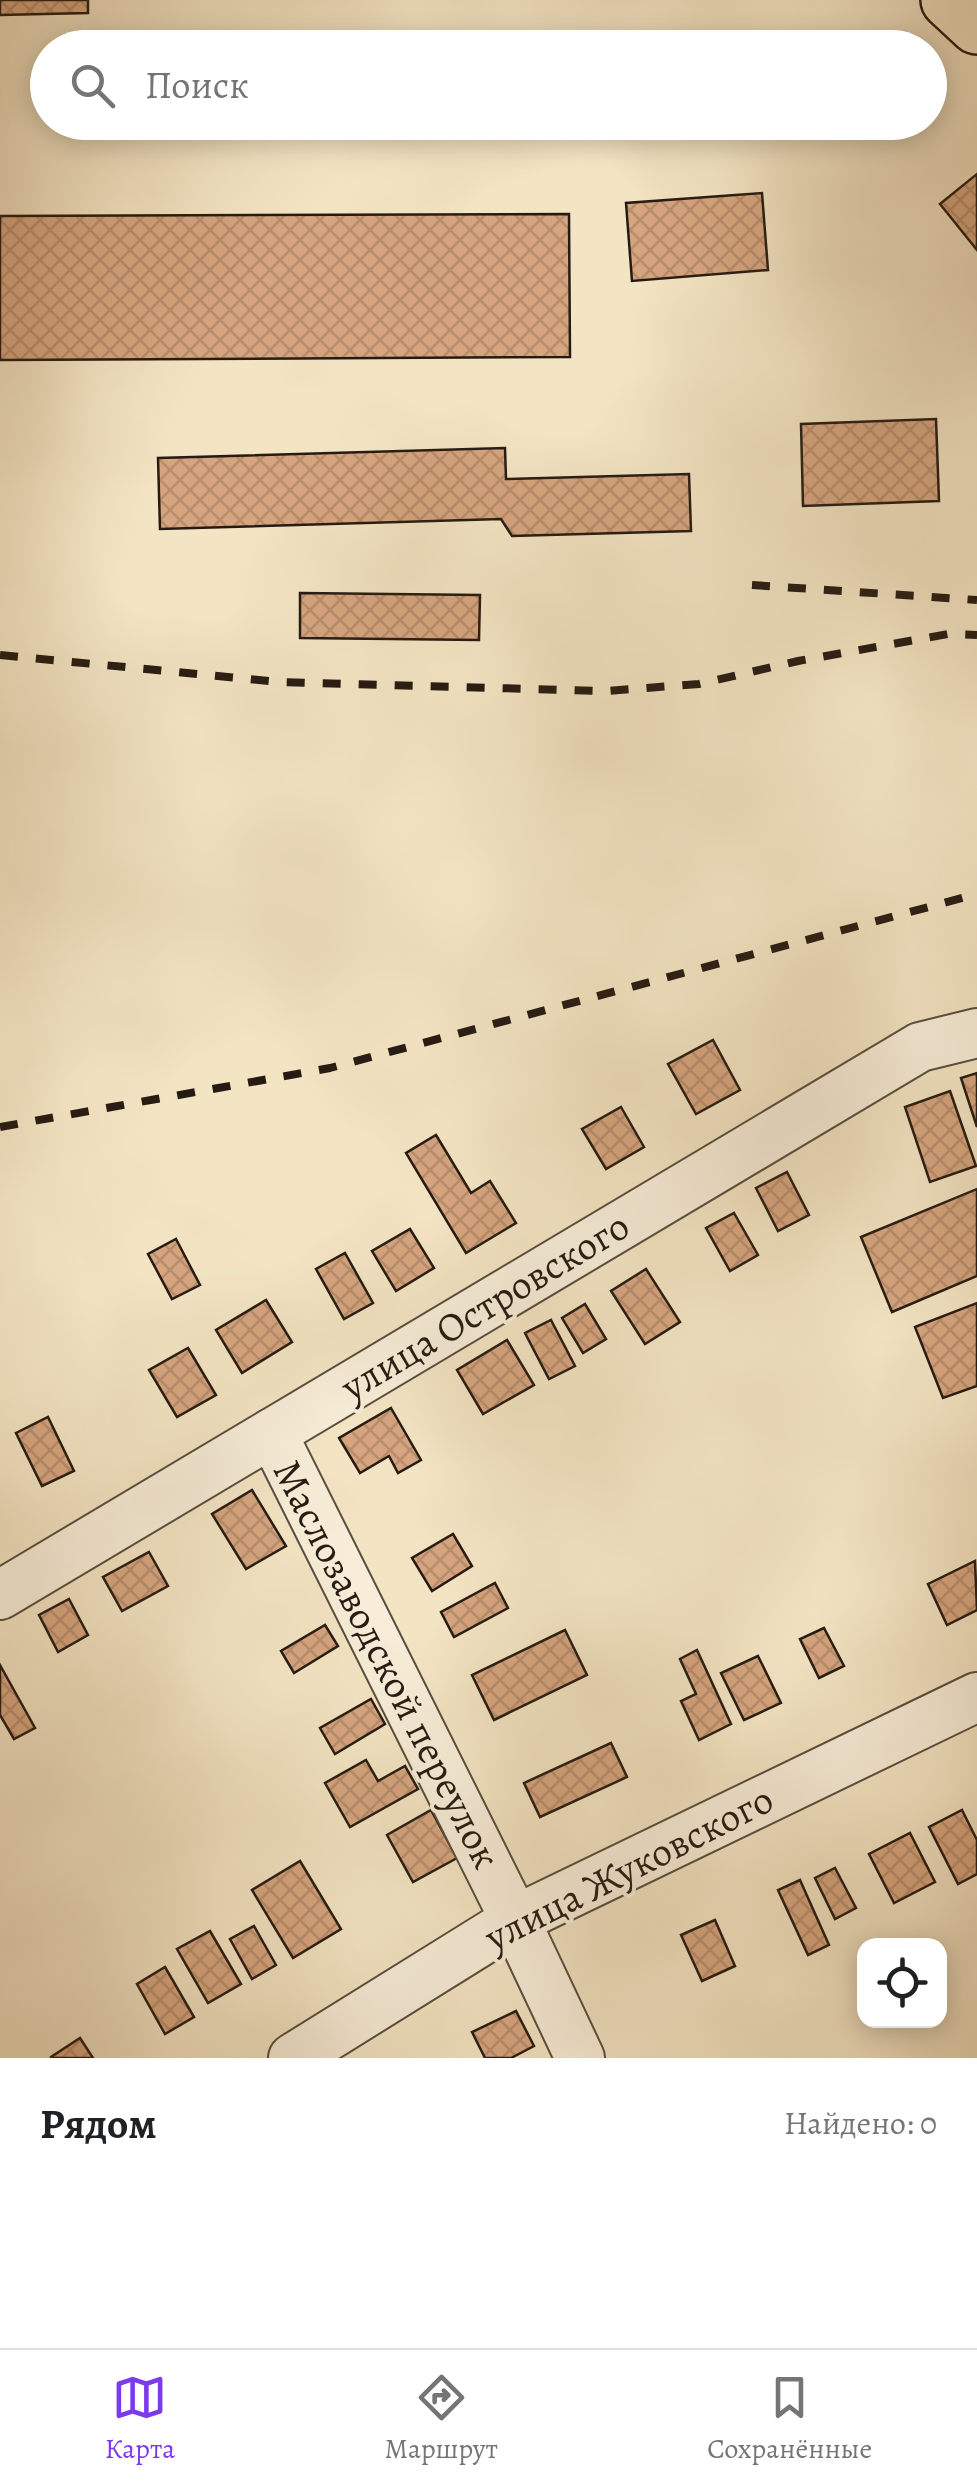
<!DOCTYPE html>
<html lang="ru">
<head>
<meta charset="utf-8">
<style>
  :root { --surface:#fff; --page:#f6f6f6; --text:#202124; --muted:#757577; --line:#e0e0e0; --accent:#7c3aed }
  body { margin:0; font-family:Alegreya,serif; background:var(--page); color:var(--text) }
  .controls { position:absolute; right:30px; bottom:30px; display:grid; overflow:hidden; border-radius:20px; box-shadow:0 5px 25px #0003 }
  .controls button { width:90px; height:90px; display:grid; place-items:center; padding:0; border:0; border-bottom:2px solid var(--line); background:var(--surface); color:var(--text); font:50px sans-serif }
  .list { margin:0; padding:0; list-style:none }
  h2 { display:flex; justify-content:space-between; align-items:center; height:130px; margin:0; padding:0 40px; font-size:42px }
  h2 small { font-size:32px; font-weight:400; color:var(--muted) }
  .icon { flex:none; width:55px; height:55px; fill:none; stroke:currentColor; stroke-width:2; stroke-linecap:round; stroke-linejoin:round }
  .map { position:relative; flex:none; width:977px; height:2058px; overflow:hidden }
  .search { position:absolute; background:var(--surface); box-shadow:0 5px 25px #0003; left:30px; right:30px; top:30px; height:110px; display:flex; align-items:center; gap:25px; box-sizing:border-box; padding:0 35px; border-radius:55px; color:var(--muted); font-size:38px }
  .sheet { height:290px; background:var(--surface) }
  nav { display:flex; justify-content:space-around; align-items:center; box-sizing:border-box; height:140px; border-top:2px solid var(--line); background:var(--surface); font-size:28px; color:var(--muted) }
  nav a { display:grid; justify-items:center; gap:5px }
  nav .on { color:var(--accent) }
  .map>svg:first-child { display:block }
  .building { fill:url(#building-cross-hatch); stroke:#261b12; stroke-width:2.5 }
  .lines { fill:none; stroke-linecap:round; stroke-linejoin:round }
  .minor-casing { stroke:#594d3e; stroke-width:52 }
  .major-casing { stroke:#261b12; stroke-width:60 }
  .minor { stroke:#f7edd8; stroke-width:48 }
  .major { stroke:#f3e4c3; stroke-width:55 }
  .rail { stroke:#261b12; stroke-width:8; stroke-dasharray:18 18; stroke-linecap:butt }
  .labels { text-anchor:middle; dominant-baseline:central; stroke-width:8; stroke-linejoin:round; paint-order:stroke }
  .street-label { font-size:40px; fill:#261b12; stroke:#f7edd8 }
</style>
</head>
<body>
<div class="map">
<svg width="977" height="2058" viewBox="0 0 977 2058">
  <defs>
    <pattern id="building-cross-hatch" width="8" height="8" patternUnits="userSpaceOnUse" patternTransform="scale(2.5)"><rect width="8" height="8" fill="#d6a57f"/><path d="M0 0l8 8M0 8l8-8" fill="none" stroke="#b88d6d"/></pattern>
  </defs>
  <rect width="100%" height="100%" fill="#f3e4c3"/>
  <filter id="stains"><feTurbulence type="fractalNoise" baseFrequency=".002" numOctaves="4"/><feColorMatrix values="0 0 0 0 .2 0 0 0 0 .09 0 0 0 0 .02 0 0 0 .5 -.17"/></filter>
  <radialGradient id="worn" r=".72"><stop offset=".6" stop-color="#630" stop-opacity="0"/><stop offset="1" stop-color="#630" stop-opacity=".3"/></radialGradient>
  <g class="building">
    <path d="M0,0H88V13L0,15Z"/>
    <path d="M977,174V250L940,204Z"/>
    <path d="M762,193L768,270L632,281L626,203Z"/>
    <path d="M569,214L570,357L0,360V216Z"/>
    <path d="M936,419L939,501L803,506L801,424Z"/>
    <path d="M505,448L506,479L689,474L691,531L512,536L501,519L160,529L158,458Z"/>
    <path d="M300,593L480,595L479,640L300,638Z"/>
    <path d="M713,1040L740,1090L696,1114L668,1064Z"/>
    <path d="M977,1073V1127L961,1078Z"/>
    <path d="M950,1091L976,1166L930,1182L905,1107Z"/>
    <path d="M621,1107L644,1147L606,1169L582,1129Z"/>
    <path d="M436,1135L471,1193L490,1181L516,1223L466,1253L406,1153Z"/>
    <path d="M787,1172L809,1215L778,1231L756,1188Z"/>
    <path d="M977,1189V1276L892,1312L861,1237Z"/>
    <path d="M734,1213L758,1255L730,1271L706,1228Z"/>
    <path d="M410,1229L434,1268L396,1291L372,1251Z"/>
    <path d="M176,1239L200,1285L172,1299L148,1254Z"/>
    <path d="M345,1253L373,1303L344,1319L316,1269Z"/>
    <path d="M646,1269L680,1322L645,1344L611,1291Z"/>
    <path d="M266,1300L292,1342L242,1373L216,1330Z"/>
    <path d="M977,1303V1386L943,1398L915,1327Z"/>
    <path d="M585,1304L606,1339L583,1353L562,1318Z"/>
    <path d="M551,1320L575,1366L549,1379L525,1333Z"/>
    <path d="M507,1340L534,1385L483,1414L457,1370Z"/>
    <path d="M188,1348L216,1395L177,1417L149,1370Z"/>
    <path d="M391,1408L421,1460L398,1473L389,1456L360,1473L339,1438Z"/>
    <path d="M48,1417L74,1471L42,1486L16,1433Z"/>
    <path d="M252,1490L286,1546L246,1569L212,1514Z"/>
    <path d="M453,1534L472,1566L432,1591L412,1558Z"/>
    <path d="M149,1552L168,1586L122,1611L103,1577Z"/>
    <path d="M975,1561L977,1610L947,1625L928,1584Z"/>
    <path d="M495,1583L508,1608L454,1637L441,1612Z"/>
    <path d="M69,1599L88,1635L58,1652L39,1615Z"/>
    <path d="M325,1625L338,1646L294,1673L281,1651Z"/>
    <path d="M824,1628L844,1666L819,1678L800,1639Z"/>
    <path d="M565,1630L587,1675L494,1720L472,1675Z"/>
    <path d="M697,1650L731,1724L699,1740L681,1701L696,1694L680,1659Z"/>
    <path d="M758,1656L781,1703L744,1720L721,1673Z"/>
    <path d="M0,1665L35,1728L14,1739L0,1715Z"/>
    <path d="M371,1699L385,1724L335,1754L320,1728Z"/>
    <path d="M611,1743L627,1777L540,1817L524,1783Z"/>
    <path d="M366,1760L378,1781L405,1766L418,1789L350,1827L325,1783Z"/>
    <path d="M431,1810L457,1858L413,1882L387,1835Z"/>
    <path d="M962,1810L977,1840V1874L958,1884L929,1827Z"/>
    <path d="M910,1833L935,1882L894,1903L869,1854Z"/>
    <path d="M300,1861L341,1929L293,1958L252,1890Z"/>
    <path d="M835,1868L856,1908L835,1919L815,1878Z"/>
    <path d="M800,1880L829,1945L808,1955L778,1890Z"/>
    <path d="M715,1920L735,1966L702,1981L681,1935Z"/>
    <path d="M254,1926L276,1965L252,1979L230,1939Z"/>
    <path d="M210,1931L241,1984L208,2003L177,1949Z"/>
    <path d="M165,1967L194,2017L165,2034L137,1984Z"/>
    <path d="M516,2011L534,2046L511,2058H485L472,2032Z"/>
    <path d="M80,2038L93,2058H51V2057Z"/>
  </g>
  <g class="lines">
    <defs>
      <g id="minor">
        <path d="M272,1433L515,1920L580,2058"/>
        <path d="M0,1595L920,1047L977,1033"/>
        <path d="M293,2058L515,1920L977,1697"/>
      </g>
      <path id="major" d="M949,0L977,26"/>
    </defs>
    <use href="#minor" class="minor-casing"/>
    <use href="#major" class="major-casing"/>
    <use href="#minor" class="minor"/>
    <use href="#major" class="major"/>
    <g class="rail">
      <path d="M752,585L977,600"/>
      <path d="M0,655L280,682L606,691L699,684L798,661L948,634L977,635"/>
      <path d="M0,1127L330,1068L977,894"/>
    </g>
  </g>
  <g class="labels">
    <g class="street-label">
      <text transform="translate(485 1306) rotate(-31)">улица Островского</text>
      <text transform="translate(387 1664) rotate(63)">Маслозаводской переулок</text>
      <text transform="translate(629 1868) rotate(-27)">улица Жуковского</text>
    </g>
  </g>
  <rect width="100%" height="100%" filter="url(#stains)"/>
  <rect width="100%" height="100%" fill="url(#worn)"/>
</svg>
<div class="controls">
<button><svg class="icon" aria-label="locate" viewBox="0 0 24 24"><circle cx="12" cy="12" r="6"/><path d="M12 2v4M12 18v4M2 12h4M18 12h4"/></svg></button>
</div>
<div class="search"><svg class="icon" aria-label="search" viewBox="0 0 24 24"><circle cx="10" cy="10" r="6"/><path d="M15 15l6 6"/></svg>Поиск</div>
</div>
<section class="sheet">
<h2>Рядом<small>Найдено: 0</small></h2>
<ul class="list">
</ul>
</section>
<nav>
<a class="on"><svg class="icon" aria-label="map" viewBox="0 0 24 24"><path d="M3 6l6-2 6 2 6-2v14l-6 2-6-2-6 2zM9 4v14M15 6v14"/></svg>Карта</a>
<a><svg class="icon" aria-label="directions" viewBox="0 0 24 24"><path d="M12 3l9 9-9 9-9-9zM9 14v-3h6M13 9l2 2-2 2"/></svg>Маршрут</a>
<a><svg class="icon" aria-label="saved" viewBox="0 0 24 24"><path d="M7 4h10v16l-5-4-5 4z"/></svg>Сохранённые</a>
</nav>
</body>
</html>
